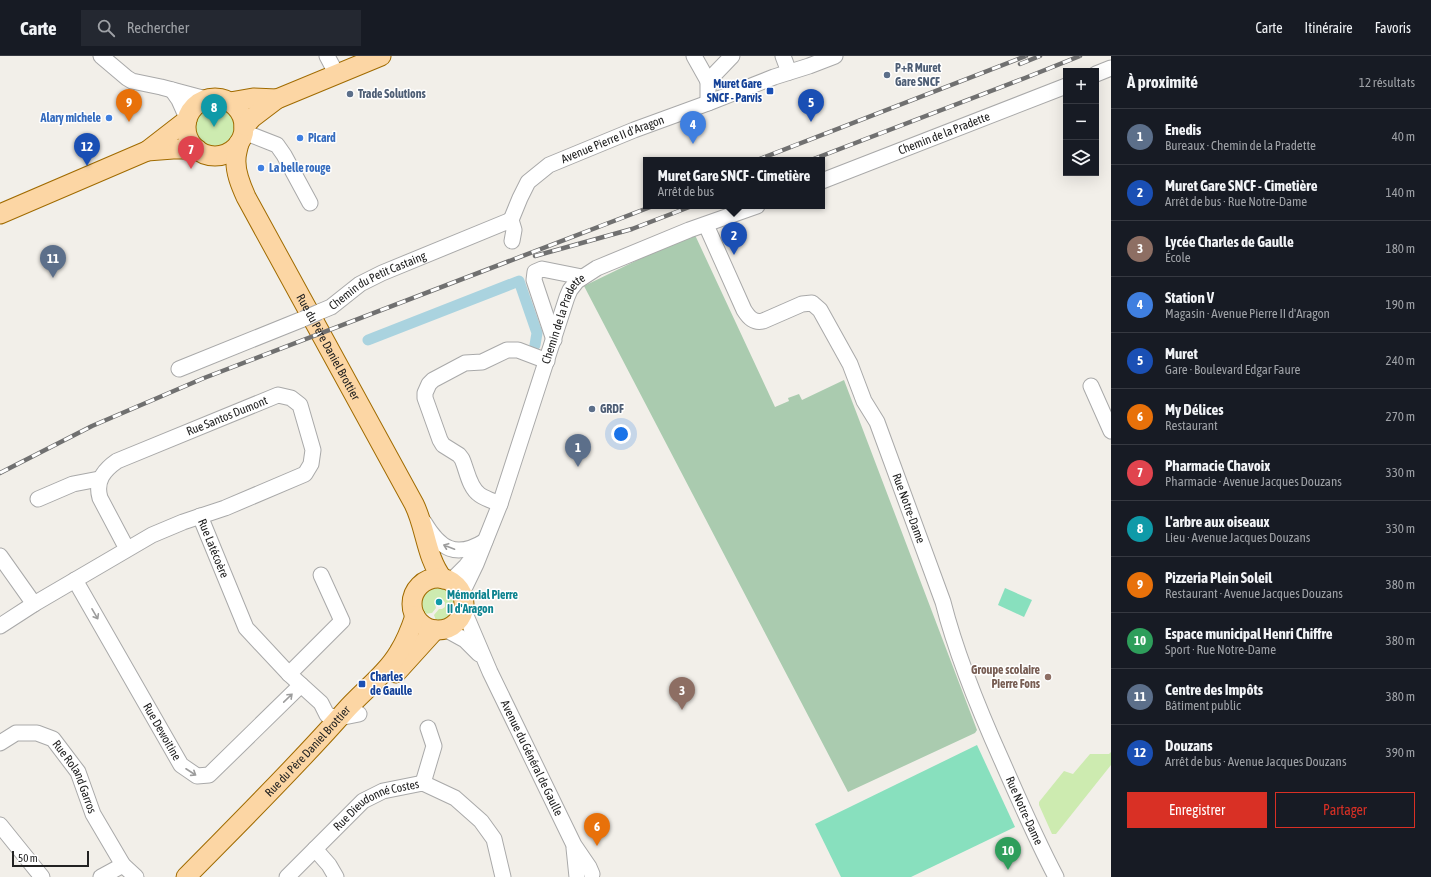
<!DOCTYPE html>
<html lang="fr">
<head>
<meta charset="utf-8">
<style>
  :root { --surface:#171b24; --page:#242831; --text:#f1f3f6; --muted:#9ea1a6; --line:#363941; --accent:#d93025 }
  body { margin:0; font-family:"Asap Condensed",sans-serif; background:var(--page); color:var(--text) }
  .controls { position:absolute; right:12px; top:12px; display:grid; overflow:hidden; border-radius:0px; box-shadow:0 4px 16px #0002 }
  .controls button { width:36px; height:36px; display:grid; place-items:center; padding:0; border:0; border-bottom:1px solid var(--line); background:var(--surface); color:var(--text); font:20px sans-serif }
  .scale { position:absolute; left:12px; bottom:10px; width:77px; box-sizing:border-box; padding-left:4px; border:2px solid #222; border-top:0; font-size:11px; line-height:14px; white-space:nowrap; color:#222; -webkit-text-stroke:3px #fff; paint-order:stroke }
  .you { position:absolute; left:621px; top:378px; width:14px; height:14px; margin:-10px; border:3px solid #fff; border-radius:50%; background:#1a73e8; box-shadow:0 0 0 6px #1a73e833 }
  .badge { display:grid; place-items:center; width:26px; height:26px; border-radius:50%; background:var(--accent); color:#fff; font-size:13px; font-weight:700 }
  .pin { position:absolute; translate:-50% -33px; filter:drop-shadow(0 1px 2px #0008) }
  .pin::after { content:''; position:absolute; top:21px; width:14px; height:12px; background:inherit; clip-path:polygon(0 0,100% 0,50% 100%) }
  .popup { position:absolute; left:643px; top:101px; width:182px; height:52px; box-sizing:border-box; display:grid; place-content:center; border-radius:0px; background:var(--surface); filter:drop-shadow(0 1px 3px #0005); font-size:13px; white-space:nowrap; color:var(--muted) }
  .popup b { font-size:15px; color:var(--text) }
  .popup::after { content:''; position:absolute; left:50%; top:100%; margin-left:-8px; border:8px solid transparent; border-top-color:var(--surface) }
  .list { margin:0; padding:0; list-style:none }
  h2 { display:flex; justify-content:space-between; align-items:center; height:52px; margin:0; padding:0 16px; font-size:17px }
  h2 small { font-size:13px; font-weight:400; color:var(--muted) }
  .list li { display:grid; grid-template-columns:26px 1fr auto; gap:12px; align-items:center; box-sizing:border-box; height:56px; padding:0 16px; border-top:1px solid var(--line) }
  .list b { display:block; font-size:15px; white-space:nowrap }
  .list p { margin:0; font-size:13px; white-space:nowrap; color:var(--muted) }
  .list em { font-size:13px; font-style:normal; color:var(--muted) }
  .actions { display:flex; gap:8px; padding:12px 16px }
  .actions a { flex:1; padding:9px 0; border:1px solid var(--accent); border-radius:0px; text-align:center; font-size:14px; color:var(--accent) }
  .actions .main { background:var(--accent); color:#fff }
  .icon { flex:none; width:22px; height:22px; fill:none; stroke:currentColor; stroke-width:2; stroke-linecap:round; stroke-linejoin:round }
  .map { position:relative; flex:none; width:1111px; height:821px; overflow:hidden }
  header { display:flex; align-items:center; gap:24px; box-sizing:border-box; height:56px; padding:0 20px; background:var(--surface); border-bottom:1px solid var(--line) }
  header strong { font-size:19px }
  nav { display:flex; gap:22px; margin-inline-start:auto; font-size:14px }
  .search { width:280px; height:36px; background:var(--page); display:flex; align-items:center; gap:10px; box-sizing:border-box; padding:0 14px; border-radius:0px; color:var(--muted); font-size:15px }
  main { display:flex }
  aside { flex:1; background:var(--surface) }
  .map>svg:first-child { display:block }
  .grass { fill:#cdebb0 }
  .cemetery { fill:#aacbaf }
  .pitch { fill:#88e0be }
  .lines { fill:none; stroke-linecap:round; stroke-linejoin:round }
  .canal { stroke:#aad3df; stroke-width:11 }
  .minor-casing { stroke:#a9a9a9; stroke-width:17 }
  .major-casing { stroke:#a06b00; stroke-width:21 }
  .minor { stroke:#fff; stroke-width:15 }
  .major { stroke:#fcd6a4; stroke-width:19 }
  .rail-casing { stroke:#707070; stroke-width:4.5 }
  .rail { stroke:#fff; stroke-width:3; stroke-dasharray:9; stroke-linecap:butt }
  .minor-bridge-casing { stroke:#a9a9a9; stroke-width:17; stroke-linecap:butt }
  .minor-bridge { stroke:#fff; stroke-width:15 }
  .oneway { stroke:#9c9c9c }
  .service-dot { fill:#5c6f8a; stroke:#fff; stroke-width:1.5 }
  .transit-dot { fill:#1a4fb4; stroke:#fff; stroke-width:1.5 }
  .shop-dot { fill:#3f7fe0; stroke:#fff; stroke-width:1.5 }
  .culture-dot { fill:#0f9aa8; stroke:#fff; stroke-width:1.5 }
  .education-dot { fill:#8d6e63; stroke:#fff; stroke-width:1.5 }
  .labels { text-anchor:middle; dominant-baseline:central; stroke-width:3; stroke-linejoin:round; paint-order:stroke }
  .service-label { font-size:12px; font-weight:bold; fill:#4e5e75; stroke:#fff; text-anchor:start }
  .transit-label { font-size:12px; font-weight:bold; fill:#164399; stroke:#fff; text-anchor:end }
  .shop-label { font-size:12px; font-weight:bold; fill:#366cbe; stroke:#fff; text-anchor:start }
  .street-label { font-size:12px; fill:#222; stroke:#fff }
  .culture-label { font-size:12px; font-weight:bold; fill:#0d838f; stroke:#fff; text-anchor:start }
  .education-label { font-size:12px; font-weight:bold; fill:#785e54; stroke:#fff; text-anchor:end }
</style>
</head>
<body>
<header>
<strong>Carte</strong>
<div class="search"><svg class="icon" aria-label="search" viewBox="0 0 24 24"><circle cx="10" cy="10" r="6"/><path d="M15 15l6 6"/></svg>Rechercher</div>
<nav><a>Carte</a><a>Itinéraire</a><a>Favoris</a></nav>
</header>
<main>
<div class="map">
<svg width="1111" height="821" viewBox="0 0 1111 821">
  <rect width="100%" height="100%" fill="#f2efe9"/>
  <g class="grass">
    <path d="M213,49C256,51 233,113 200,86C191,79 192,69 196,60L199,61C203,55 209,54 213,49Z"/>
    <path d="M435,531C464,529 466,567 437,567L434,559L439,553H442L445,551V546L440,543L436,545L435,548L436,552L432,557L424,558C418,546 424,536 435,531Z"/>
    <path d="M1111,696V709L1056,778H1052L1039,749V746L1064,715L1073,718L1090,698H1109Z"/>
  </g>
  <path class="cemetery" d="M695,179L775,351L789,345L788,342L799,338L802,344L844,324L977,674L975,677L848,736L584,230L652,197Z"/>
  <g class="pitch">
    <path d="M1005,532L1032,544L1024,561L998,549Z"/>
    <path d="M977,689L1015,771L911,821H841L815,768Z"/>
  </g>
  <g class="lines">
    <path class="canal" d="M368,284L519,225L537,277L535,289"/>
    <defs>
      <g id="minor">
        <path d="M101,0L127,22L132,25L161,31L206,43"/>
        <path d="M327,0L336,17"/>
        <path d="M694,0L708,25"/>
        <path d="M783,0L789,16"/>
        <path d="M1096,18L1111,12"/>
        <path d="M172,34L179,44L187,62"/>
        <path d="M708,47V25L732,0"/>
        <path d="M244,76L277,89L284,99L310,147"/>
        <path id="s1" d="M822,125L1066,30"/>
        <path id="s2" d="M706,169L744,254C749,262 754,267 763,265L802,248L812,247L820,254L850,308L864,345L877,366L943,546C957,601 979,654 1002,705C1019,744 1036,783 1056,821"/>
        <path id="s3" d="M512,185L514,174L511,164L520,142L528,126L549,109L634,74L708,47L774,21L809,10L835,0"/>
        <path id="s4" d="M319,256L331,251L360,228L382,217L511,164"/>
        <path d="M554,284L534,224L535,216L542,213L582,221"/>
        <path d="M179,313L303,263"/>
        <path d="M1091,330L1111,375"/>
        <path d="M38,443L73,428L99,423"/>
        <path d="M500,448C493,445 486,443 480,439C469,432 467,414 462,403L459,399L443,389L440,384L425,342V337L429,328L433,324L465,307L482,306L507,294H518L547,305"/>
        <path id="s5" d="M200,460L246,572L289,618L321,647L327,659L339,662L359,658"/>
        <path d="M424,466C440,493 456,503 485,485"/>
        <path d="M0,500L34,548"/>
        <path id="s6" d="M75,524L181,709L197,720L209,719L301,629"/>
        <path d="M450,526L466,510L474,500"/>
        <path id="s7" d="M462,537L476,508L500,448L567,241L570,234L577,225L597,212L689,174L757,150"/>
        <path id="s8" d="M464,555L490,616L574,789L589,811L592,818"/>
        <path d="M0,570L34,548L152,479L183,466L225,452L305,418L311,408L313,394L300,349L291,342L278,339L117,405C104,414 95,425 100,442L127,493"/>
        <path d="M445,573L465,584L479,598"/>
        <path d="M289,618L342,565L321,519"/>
        <path id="s9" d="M0,687L16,677H37L53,683L78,716L93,758L123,809L136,821"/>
        <path d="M423,727L434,690L428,672"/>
        <path d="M0,769L42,821"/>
        <path d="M574,792L577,821"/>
        <path d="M101,821L123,809"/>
        <path d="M287,821L315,793"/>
        <path id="s10" d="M336,821L329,809L315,793L363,745L383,735L423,727L455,742L481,765L494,783L503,821"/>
      </g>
      <g id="major">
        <circle cx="215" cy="71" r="29"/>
        <path d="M230,46L253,42L277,43"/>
        <path d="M244,71L252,62L277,43L381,0"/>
        <path id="s11" d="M239,87C238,92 236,98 236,103C235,116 241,130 246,141L414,448C426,472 426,502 443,523"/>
        <path d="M147,95L173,93H197"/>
        <path d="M0,158L147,95L187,64"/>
        <circle cx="438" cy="548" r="26"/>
        <path d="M396,617L435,574"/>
        <path id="s12" d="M186,821C240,766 295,712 346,654C363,635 386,618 399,596C406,585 411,572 415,560"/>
      </g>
    </defs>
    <use href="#minor" class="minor-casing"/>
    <use href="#major" class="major-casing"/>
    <use href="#minor" class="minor"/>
    <use href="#major" class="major"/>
    <defs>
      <g id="rail">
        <path d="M1020,8L1040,0"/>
        <path d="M757,104L1026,0"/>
        <path d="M811,104L1025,22L1080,0"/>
        <path d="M535,200L632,173L692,150"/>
        <path d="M0,417L92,370L204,322L653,150"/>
      </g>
    </defs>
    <use href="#rail" class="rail-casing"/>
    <use href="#rail" class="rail"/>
    <defs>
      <path id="minor-bridge" d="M303,263L319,256"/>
    </defs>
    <use href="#minor-bridge" class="minor-bridge-casing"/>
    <use href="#minor-bridge" class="minor-bridge"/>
  </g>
  <defs><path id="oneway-shaft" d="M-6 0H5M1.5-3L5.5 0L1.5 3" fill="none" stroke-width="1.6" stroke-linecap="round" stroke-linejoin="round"/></defs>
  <g class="oneway">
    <use href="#oneway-shaft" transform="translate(449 491) rotate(-159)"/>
    <use href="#oneway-shaft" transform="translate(95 558) rotate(60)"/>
    <use href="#oneway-shaft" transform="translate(288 642) rotate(-44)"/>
    <use href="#oneway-shaft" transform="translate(191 716) rotate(33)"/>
  </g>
  <g class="service-dot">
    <circle cx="887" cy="19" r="4"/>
    <circle cx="350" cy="38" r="4"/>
    <circle cx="592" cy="353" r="4"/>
  </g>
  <g class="transit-dot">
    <rect x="766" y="31" width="8" height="8" rx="2"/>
    <rect x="358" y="624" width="8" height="8" rx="2"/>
  </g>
  <g class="shop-dot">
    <circle cx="109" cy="62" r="4"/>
    <circle cx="300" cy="82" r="4"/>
    <circle cx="261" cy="112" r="4"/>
  </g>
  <circle class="culture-dot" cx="439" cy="546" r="4"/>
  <circle class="education-dot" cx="1048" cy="621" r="4"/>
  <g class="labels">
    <g class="service-label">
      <text x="895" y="12">P+R Muret<tspan x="895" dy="14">Gare SNCF</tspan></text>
      <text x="358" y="38">Trade Solutions</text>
      <text x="600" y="353">GRDF</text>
    </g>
    <g class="transit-label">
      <text x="762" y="28">Muret Gare<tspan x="762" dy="14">SNCF - Parvis</tspan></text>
      <text x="370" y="621" text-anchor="start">Charles<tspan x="370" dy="14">de Gaulle</tspan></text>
    </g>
    <g class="shop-label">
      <text x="101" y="62" text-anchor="end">Alary michele</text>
      <text x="308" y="82">Picard</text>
      <text x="269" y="112">La belle rouge</text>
    </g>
    <g class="street-label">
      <text stroke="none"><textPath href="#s1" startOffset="131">Chemin de la Pradette</textPath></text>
      <text stroke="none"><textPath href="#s3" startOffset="159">Avenue Pierre II d'Aragon</textPath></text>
      <text stroke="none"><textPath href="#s4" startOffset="67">Chemin du Petit Castaing</textPath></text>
      <text stroke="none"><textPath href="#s7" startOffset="293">Chemin de la Pradette</textPath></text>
      <text stroke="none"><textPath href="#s11" startOffset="227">Rue du Père Daniel Brottier</textPath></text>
      <text transform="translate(227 360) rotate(-22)">Rue Santos Dumont</text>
      <text stroke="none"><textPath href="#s2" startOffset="398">Rue Notre-Dame</textPath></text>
      <text stroke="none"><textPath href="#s5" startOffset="35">Rue Latécoère</textPath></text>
      <text stroke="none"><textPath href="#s6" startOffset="175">Rue Dewoitine</textPath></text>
      <text stroke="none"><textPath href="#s12" startOffset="175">Rue du Père Daniel Brottier</textPath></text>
      <text stroke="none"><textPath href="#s8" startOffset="162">Avenue du Général de Gaulle</textPath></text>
      <text stroke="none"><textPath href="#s9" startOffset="101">Rue Roland Garros</textPath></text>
      <text stroke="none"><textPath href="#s10" startOffset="113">Rue Dieudonné Costes</textPath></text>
      <text stroke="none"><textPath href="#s2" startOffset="722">Rue Notre-Dame</textPath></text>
    </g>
    <g class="culture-label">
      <text x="447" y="539">Mémorial Pierre<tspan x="447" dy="14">II d'Aragon</tspan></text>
    </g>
    <g class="education-label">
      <text x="1040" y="614">Groupe scolaire<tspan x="1040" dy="14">Pierre Fons</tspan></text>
    </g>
  </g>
</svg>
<div class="controls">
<button>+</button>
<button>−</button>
<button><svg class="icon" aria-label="layers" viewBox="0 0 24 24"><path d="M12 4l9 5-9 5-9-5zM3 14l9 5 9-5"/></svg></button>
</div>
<div class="scale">50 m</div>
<div class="you"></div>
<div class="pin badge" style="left:578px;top:411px;background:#5c6f8a">1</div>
<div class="pin badge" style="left:734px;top:199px;background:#1a4fb4">2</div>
<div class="popup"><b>Muret Gare SNCF - Cimetière</b>Arrêt de bus</div>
<div class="pin badge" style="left:682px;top:654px;background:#8d6e63">3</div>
<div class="pin badge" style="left:693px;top:88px;background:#3f7fe0">4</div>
<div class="pin badge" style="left:811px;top:66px;background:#1a4fb4">5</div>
<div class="pin badge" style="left:597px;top:790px;background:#e8710a">6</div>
<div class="pin badge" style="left:191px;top:113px;background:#e0444e">7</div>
<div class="pin badge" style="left:214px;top:71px;background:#0f9aa8">8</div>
<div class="pin badge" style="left:129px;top:66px;background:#e8710a">9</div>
<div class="pin badge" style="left:1008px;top:814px;background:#2e9e5b">10</div>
<div class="pin badge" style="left:53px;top:222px;background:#5c6f8a">11</div>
<div class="pin badge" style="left:87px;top:110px;background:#1a4fb4">12</div>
</div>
<aside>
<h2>À proximité<small>12 résultats</small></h2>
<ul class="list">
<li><span class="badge" style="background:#5c6f8a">1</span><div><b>Enedis</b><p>Bureaux · Chemin de la Pradette</p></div><em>40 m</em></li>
<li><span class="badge" style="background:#1a4fb4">2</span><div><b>Muret Gare SNCF - Cimetière</b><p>Arrêt de bus · Rue Notre-Dame</p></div><em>140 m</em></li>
<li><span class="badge" style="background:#8d6e63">3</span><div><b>Lycée Charles de Gaulle</b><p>École</p></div><em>180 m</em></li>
<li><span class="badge" style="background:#3f7fe0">4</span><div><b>Station V</b><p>Magasin · Avenue Pierre II d'Aragon</p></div><em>190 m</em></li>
<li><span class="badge" style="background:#1a4fb4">5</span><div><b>Muret</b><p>Gare · Boulevard Edgar Faure</p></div><em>240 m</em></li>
<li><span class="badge" style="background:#e8710a">6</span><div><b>My Délices</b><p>Restaurant</p></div><em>270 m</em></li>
<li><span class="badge" style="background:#e0444e">7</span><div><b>Pharmacie Chavoix</b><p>Pharmacie · Avenue Jacques Douzans</p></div><em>330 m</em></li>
<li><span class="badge" style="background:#0f9aa8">8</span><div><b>L'arbre aux oiseaux</b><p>Lieu · Avenue Jacques Douzans</p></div><em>330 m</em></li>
<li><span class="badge" style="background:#e8710a">9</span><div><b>Pizzeria Plein Soleil</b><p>Restaurant · Avenue Jacques Douzans</p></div><em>380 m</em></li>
<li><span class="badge" style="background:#2e9e5b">10</span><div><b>Espace municipal Henri Chiffre</b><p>Sport · Rue Notre-Dame</p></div><em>380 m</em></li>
<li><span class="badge" style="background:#5c6f8a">11</span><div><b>Centre des Impôts</b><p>Bâtiment public</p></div><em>380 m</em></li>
<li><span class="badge" style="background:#1a4fb4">12</span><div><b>Douzans</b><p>Arrêt de bus · Avenue Jacques Douzans</p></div><em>390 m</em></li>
</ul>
<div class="actions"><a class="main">Enregistrer</a><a>Partager</a></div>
</aside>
</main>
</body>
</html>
